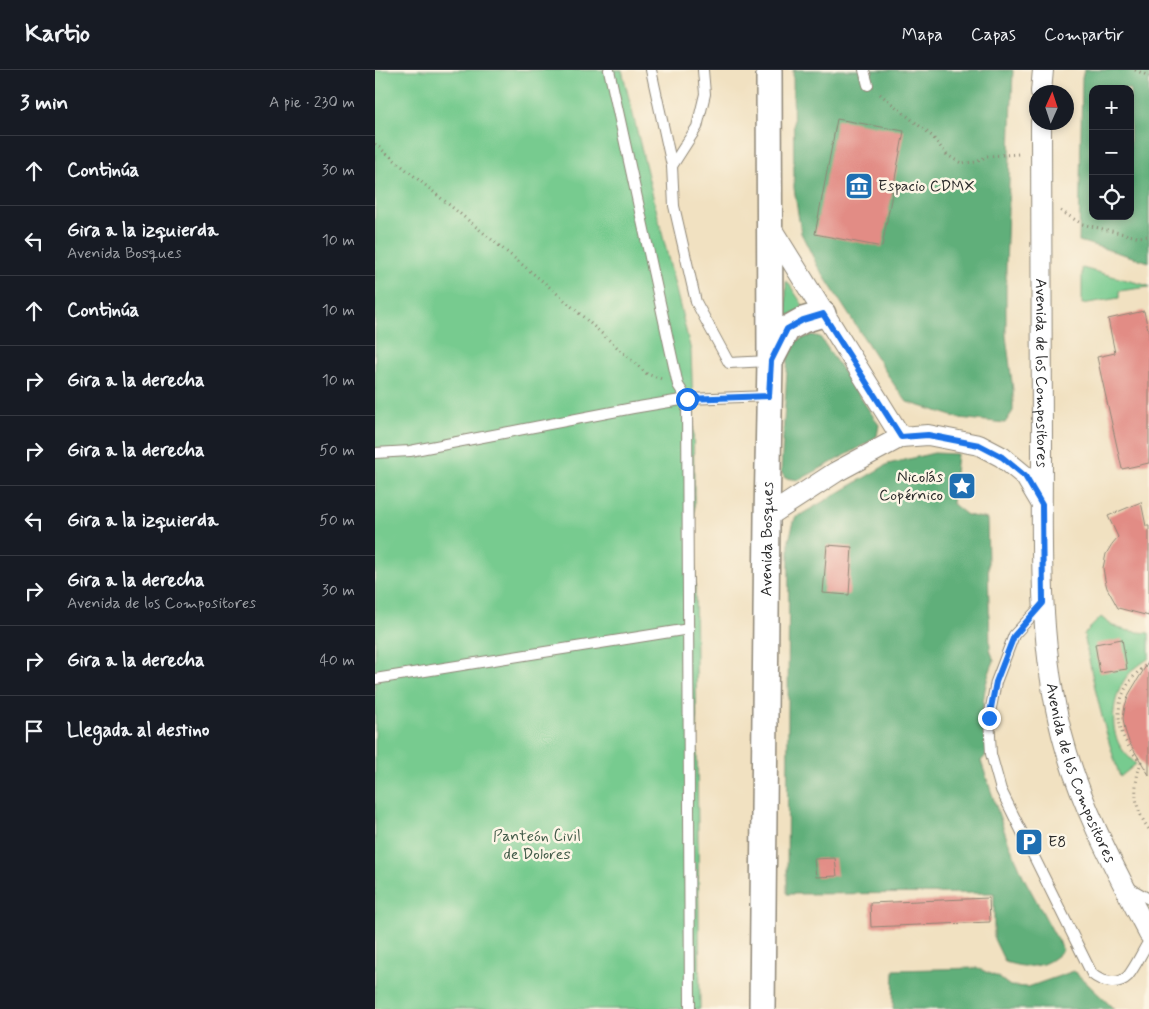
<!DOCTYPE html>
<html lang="es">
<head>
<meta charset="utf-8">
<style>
  :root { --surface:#171b24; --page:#242831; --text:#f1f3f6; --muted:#9ea1a6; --line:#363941 }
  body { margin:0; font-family:Mynerve,sans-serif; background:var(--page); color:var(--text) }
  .controls { position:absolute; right:15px; top:15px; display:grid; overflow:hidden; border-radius:10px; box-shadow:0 2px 8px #0003 }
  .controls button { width:45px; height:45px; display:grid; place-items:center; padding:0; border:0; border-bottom:1px solid var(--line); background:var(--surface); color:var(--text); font:25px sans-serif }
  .compass { position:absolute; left:654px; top:15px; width:45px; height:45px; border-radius:50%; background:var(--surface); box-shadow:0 2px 8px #0003; rotate:3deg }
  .stop { position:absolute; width:15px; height:15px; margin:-11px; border:4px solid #1a73e8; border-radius:50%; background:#fff }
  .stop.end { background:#1a73e8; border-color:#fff; box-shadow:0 1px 5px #0008 }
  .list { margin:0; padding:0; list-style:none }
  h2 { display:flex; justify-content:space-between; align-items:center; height:65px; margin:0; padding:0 20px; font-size:21px }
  h2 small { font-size:16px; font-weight:400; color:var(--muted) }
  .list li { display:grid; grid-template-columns:32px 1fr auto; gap:15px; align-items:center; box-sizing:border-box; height:70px; padding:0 20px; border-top:1px solid var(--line) }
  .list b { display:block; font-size:19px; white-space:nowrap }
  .list p { margin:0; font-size:16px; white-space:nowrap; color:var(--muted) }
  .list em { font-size:16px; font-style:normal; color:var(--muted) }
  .icon { flex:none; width:28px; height:28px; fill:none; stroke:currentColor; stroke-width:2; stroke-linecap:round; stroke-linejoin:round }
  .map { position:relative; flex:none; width:774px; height:939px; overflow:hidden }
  header { display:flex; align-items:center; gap:30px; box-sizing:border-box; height:70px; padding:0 25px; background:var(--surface); border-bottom:1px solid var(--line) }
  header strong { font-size:24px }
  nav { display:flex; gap:28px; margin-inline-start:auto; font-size:18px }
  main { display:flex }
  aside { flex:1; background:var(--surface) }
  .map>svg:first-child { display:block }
  .green { fill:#77cb8f; stroke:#517b5d }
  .forest { fill:#61af7a; stroke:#466d52; fill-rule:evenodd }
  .building { fill:#e28c85 }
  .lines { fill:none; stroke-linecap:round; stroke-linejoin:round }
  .service-casing { stroke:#8e8676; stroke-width:12 }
  .minor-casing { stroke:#8e8676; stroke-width:22 }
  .tertiary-casing { stroke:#8e8676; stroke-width:28 }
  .path { stroke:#8e8676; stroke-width:3; stroke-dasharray:1 4; stroke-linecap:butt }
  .service { stroke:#fff; stroke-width:10 }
  .minor { stroke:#fff; stroke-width:20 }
  .tertiary { stroke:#fff; stroke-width:25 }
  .route { stroke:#1a73e8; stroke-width:6 }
  .labels { text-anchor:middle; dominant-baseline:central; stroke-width:5; stroke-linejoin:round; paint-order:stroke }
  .poi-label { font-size:16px; fill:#2b2b2b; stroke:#fcf5e5; text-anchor:start }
  .street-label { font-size:16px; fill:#2b2b2b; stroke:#fcf5e5 }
  .park-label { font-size:16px; fill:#425b49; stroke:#fcf5e5 }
</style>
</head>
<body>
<header>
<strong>Kartio</strong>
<nav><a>Mapa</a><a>Capas</a><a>Compartir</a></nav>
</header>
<main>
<aside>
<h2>3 min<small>A pie · 230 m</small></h2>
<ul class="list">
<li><svg class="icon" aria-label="ahead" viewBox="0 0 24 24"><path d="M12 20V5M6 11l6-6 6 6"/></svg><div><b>Continúa</b></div><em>30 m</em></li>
<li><svg class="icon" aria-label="left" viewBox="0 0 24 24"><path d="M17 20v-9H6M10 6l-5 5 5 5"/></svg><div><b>Gira a la izquierda</b><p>Avenida Bosques</p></div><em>10 m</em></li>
<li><svg class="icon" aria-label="ahead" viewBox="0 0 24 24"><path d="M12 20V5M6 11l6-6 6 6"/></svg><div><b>Continúa</b></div><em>10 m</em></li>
<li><svg class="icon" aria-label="right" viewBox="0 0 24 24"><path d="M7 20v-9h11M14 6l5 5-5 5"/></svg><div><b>Gira a la derecha</b></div><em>10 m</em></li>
<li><svg class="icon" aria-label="right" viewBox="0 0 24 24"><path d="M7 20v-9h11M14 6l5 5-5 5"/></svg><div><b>Gira a la derecha</b></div><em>50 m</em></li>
<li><svg class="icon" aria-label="left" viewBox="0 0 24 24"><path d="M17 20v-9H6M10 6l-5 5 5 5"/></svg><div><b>Gira a la izquierda</b></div><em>50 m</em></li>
<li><svg class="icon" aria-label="right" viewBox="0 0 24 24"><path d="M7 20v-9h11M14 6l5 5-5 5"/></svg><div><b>Gira a la derecha</b><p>Avenida de los Compositores</p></div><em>30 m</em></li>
<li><svg class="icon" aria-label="right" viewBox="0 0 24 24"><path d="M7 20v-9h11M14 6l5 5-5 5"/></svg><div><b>Gira a la derecha</b></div><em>40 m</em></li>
<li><svg class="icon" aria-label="arrive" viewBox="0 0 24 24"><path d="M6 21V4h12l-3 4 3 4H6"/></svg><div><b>Llegada al destino</b></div></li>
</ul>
</aside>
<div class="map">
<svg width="774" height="939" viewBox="0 0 774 939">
  <rect width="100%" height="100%" fill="#fcf5e5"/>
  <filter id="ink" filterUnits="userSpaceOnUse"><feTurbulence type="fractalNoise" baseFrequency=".02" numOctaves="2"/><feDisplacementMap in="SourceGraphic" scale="10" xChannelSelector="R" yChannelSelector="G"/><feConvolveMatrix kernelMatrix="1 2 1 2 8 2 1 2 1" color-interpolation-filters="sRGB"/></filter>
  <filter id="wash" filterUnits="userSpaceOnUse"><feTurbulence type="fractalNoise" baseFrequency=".0096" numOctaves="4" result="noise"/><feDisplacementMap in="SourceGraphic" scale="20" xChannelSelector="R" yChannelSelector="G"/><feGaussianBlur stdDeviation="1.12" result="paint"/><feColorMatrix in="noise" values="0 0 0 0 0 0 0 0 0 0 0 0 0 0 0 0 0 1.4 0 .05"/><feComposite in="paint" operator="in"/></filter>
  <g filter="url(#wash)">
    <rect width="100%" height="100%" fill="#f1e1c1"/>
    <g class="green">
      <path d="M0,0H247L316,281L318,336L325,939H0Z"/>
      <path d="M707,198L774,216V217L744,221V228L707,234Z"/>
      <path d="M412,211L431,240L411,246V212Z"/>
      <path d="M726,547C742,561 753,561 774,563V588C766,594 756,600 750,609C738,628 734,656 745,676C749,683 756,689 761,694L745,707C729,660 718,613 709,564Z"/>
    </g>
    <g class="forest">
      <path d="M418,0H638L631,196V266L638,320V341L630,353L584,348L532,332L520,316L443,197L426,163L419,118Z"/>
      <path d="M709,0H774V192L704,171L707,8ZM718,19H755V146H718Z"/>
      <path d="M437,265L445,267L504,355L502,366L491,374L424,410L410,408L406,402L413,284L416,273Z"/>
      <path d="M559,383L582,384L577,433L592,445L612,449L615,579L619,591C605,622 606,650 613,683L606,691L631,766L649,808L688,880C670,899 653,899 630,892L619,869V823L412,824L414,470L420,448L513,394Z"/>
      <path d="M602,898L623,907L635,916L653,917L699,901L739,939H518L519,900Z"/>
    </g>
    <g id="blocks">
      <g class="building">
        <path d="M462,49L529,61L507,177L440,164Z"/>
        <path d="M769,241L774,264V393L747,399L722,287L740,283L733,249Z"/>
        <path d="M766,432L771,456H774V546L743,538L732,518L730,510L728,498L731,484L737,474L743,467L733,446Z"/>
        <path d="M452,475L477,477L474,525L448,523Z"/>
        <path d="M747,569L752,599L725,603L720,574Z"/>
        <path d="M774,591V705L754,672L750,660L748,648L750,636L754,624Z"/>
        <path d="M460,788L462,806L441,807L439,789Z"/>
        <path d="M614,828L615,852L496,857L495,833Z"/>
      </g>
    </g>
  </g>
  <g filter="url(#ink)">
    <use href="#blocks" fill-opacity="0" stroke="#8e8676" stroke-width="1"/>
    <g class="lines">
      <defs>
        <g id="service">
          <path d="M234,0L303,315L312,329L315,939"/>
          <path d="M276,0L297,96L299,136L321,232L354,293L394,291"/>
          <path d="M489,0L493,15"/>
          <path d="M297,96L322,57L330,24L328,0"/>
          <path d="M0,383L35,381L258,338L312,329L394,326"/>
          <path d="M668,534L639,565L621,612L614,648L616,684L626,720L717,904C726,912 743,916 753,906C761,896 767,882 774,871"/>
          <path d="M0,609L314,559"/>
          <path d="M753,817L774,829"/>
        </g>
        <g id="minor">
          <path d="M666,22L668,0"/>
          <path id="s1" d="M666,52C666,161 666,270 667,379C667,474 663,572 687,665C705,735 741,801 774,864"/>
          <path d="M396,158L526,367"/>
          <path d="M392,447L461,402L526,367L553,365L604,375L627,387L650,406L666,433"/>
        </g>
        <g id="tertiary">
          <path d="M397,288L412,259L428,250L448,244"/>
          <path id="s2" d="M387,939L392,447L395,291L394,0"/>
        </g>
      </defs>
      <use href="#service" class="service-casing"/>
      <use href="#minor" class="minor-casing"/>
      <use href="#tertiary" class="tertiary-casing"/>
      <g class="path">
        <path d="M760,0L774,6"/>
        <path d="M505,24L557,66L572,85L586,93L602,92L612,86L645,84"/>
        <path d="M0,74L177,219L272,304L287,309"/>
        <path d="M686,141L707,154L762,167L774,166"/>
        <path d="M774,593C736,619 735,661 766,692C758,716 758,738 774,759"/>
      </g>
      <use href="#service" class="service"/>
      <use href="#minor" class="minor"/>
      <use href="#tertiary" class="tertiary"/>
    </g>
  </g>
  <g class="lines" filter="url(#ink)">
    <path class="route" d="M312,329L394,326L396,291L412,259L428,250L448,244L526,367L553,365L604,375L627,387L650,406L667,435L668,533L639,566L621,612L614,648"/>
  </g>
  <defs>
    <symbol id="museum-square" viewBox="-11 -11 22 22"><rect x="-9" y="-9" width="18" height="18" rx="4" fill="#1f6fb2" stroke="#fcf5e5"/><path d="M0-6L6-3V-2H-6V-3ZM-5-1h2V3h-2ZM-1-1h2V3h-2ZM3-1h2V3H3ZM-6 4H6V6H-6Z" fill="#fff"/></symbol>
    <symbol id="sight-square" viewBox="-11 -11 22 22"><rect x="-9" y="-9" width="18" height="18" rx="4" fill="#1f6fb2" stroke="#fcf5e5"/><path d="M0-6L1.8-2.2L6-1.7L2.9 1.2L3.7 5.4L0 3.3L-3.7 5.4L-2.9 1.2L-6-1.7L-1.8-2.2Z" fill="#fff"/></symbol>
    <symbol id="parking-square" viewBox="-11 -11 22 22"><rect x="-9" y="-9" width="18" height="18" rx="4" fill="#1f6fb2" stroke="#fcf5e5"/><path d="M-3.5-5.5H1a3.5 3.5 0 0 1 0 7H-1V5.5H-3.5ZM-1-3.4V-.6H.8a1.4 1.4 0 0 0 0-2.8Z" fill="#fff"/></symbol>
  </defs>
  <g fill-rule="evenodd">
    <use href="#museum-square" x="468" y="100" width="32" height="32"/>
    <use href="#sight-square" x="571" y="400" width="32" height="32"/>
    <use href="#parking-square" x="638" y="756" width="32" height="32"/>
  </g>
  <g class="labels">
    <g class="poi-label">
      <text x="503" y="116">Espacio CDMX</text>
      <text x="568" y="407" text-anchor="end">Nicolás<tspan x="568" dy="18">Copérnico</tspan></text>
      <text x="673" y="772">E8</text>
    </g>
    <g class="street-label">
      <text stroke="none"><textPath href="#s1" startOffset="251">Avenida de los Compositores</textPath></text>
      <text stroke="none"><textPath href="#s2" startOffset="470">Avenida Bosques</textPath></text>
      <text stroke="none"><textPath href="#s1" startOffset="656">Avenida de los Compositores</textPath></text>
    </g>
    <g class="park-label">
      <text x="162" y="766">Panteón Civil<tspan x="162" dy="18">de Dolores</tspan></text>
    </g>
  </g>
</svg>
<div class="controls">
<button>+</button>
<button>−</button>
<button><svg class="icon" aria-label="locate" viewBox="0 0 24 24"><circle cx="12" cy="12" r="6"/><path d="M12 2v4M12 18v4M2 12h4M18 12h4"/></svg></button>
</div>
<svg class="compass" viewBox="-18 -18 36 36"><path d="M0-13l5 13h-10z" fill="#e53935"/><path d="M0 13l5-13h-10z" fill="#9ea1a6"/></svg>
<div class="stop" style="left:312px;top:329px"></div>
<div class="stop end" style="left:614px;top:648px"></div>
</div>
</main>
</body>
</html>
